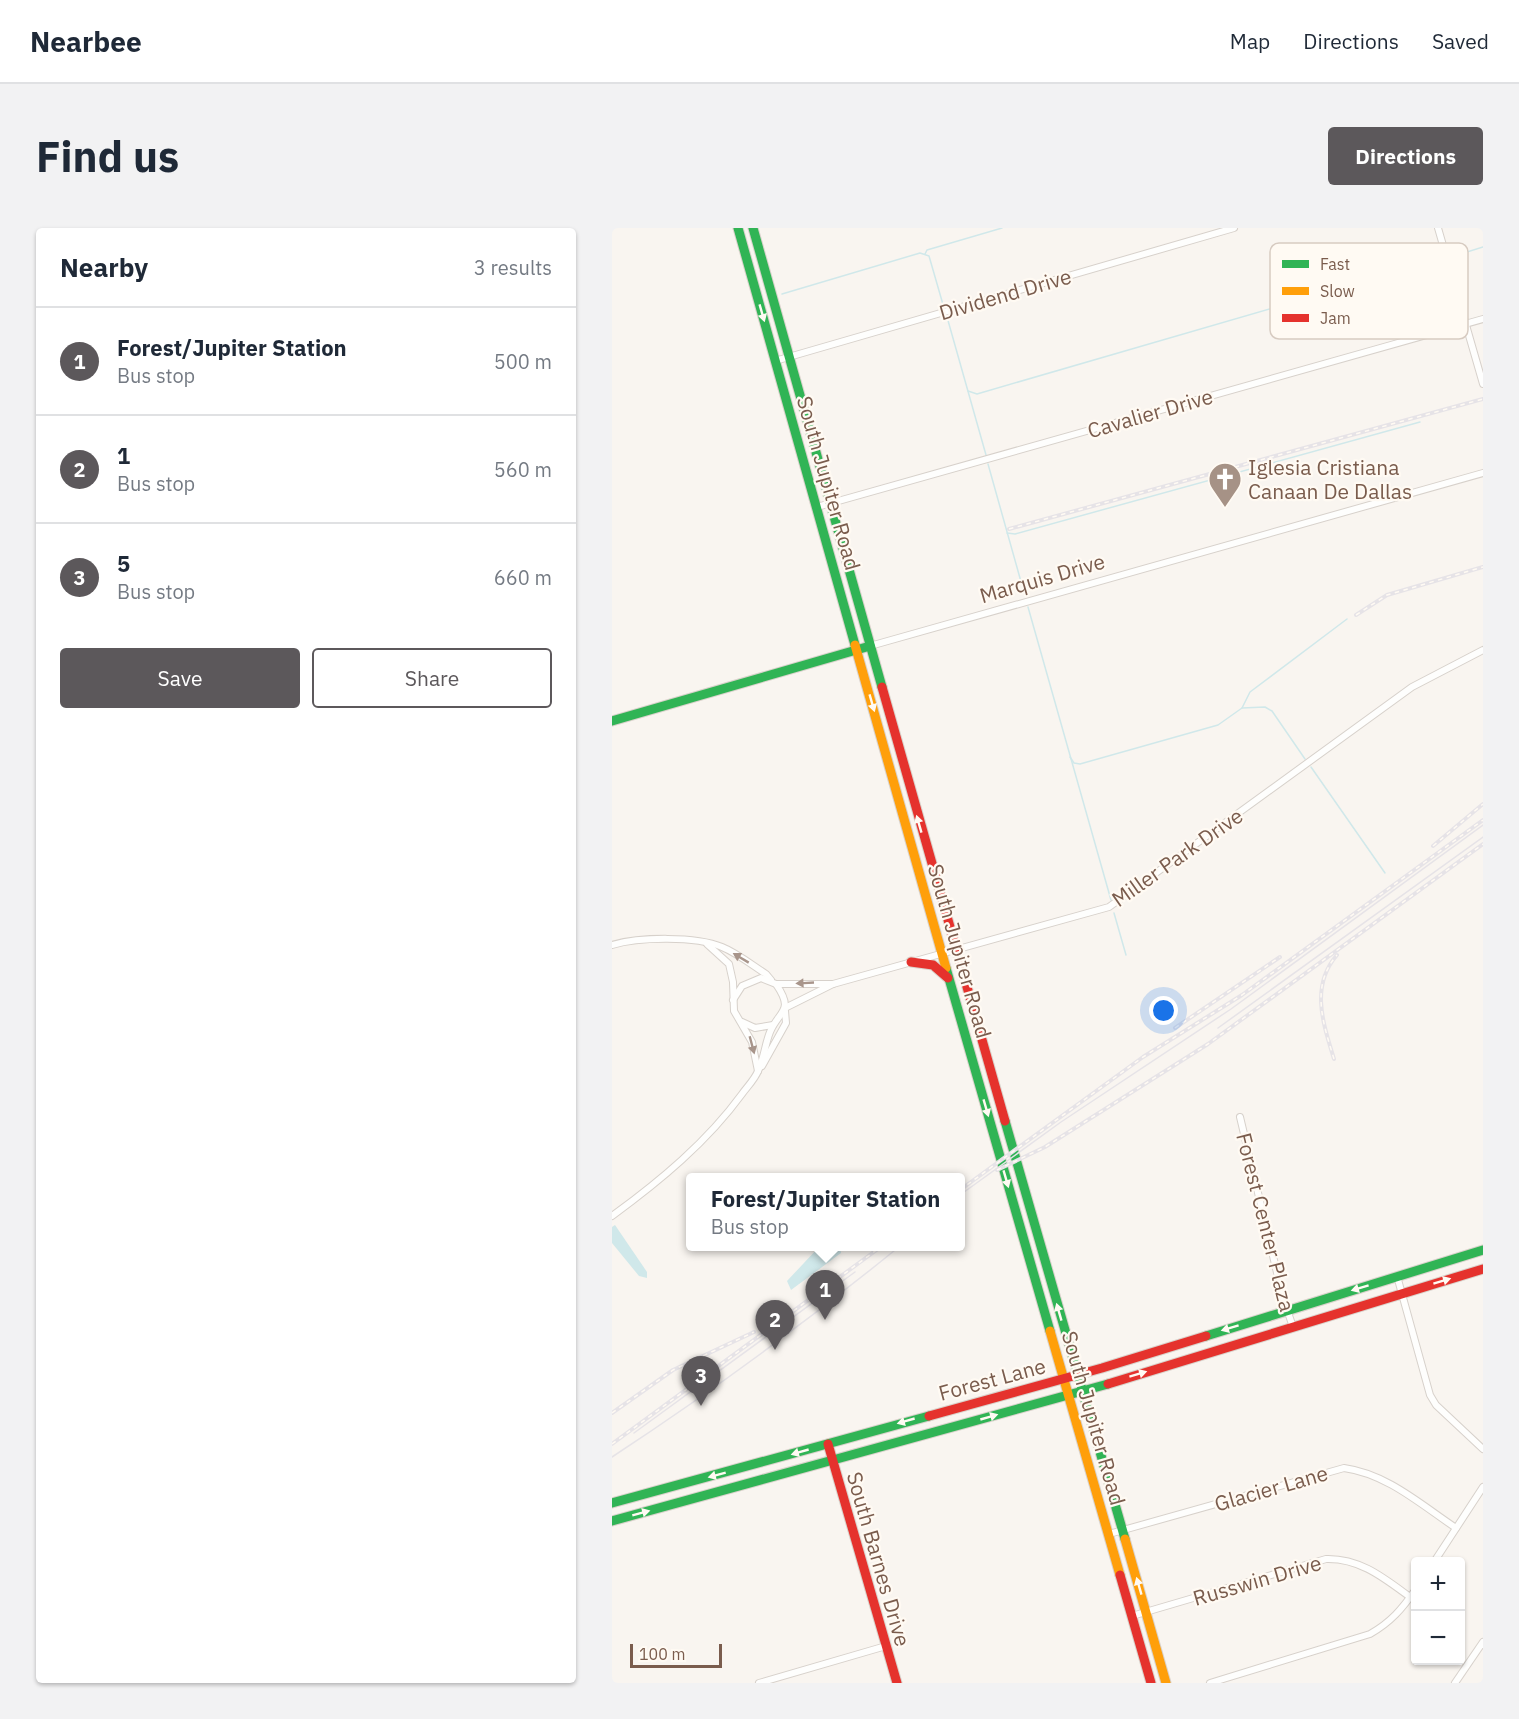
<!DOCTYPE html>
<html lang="en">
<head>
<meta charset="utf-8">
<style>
  :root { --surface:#fff; --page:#f2f2f3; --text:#1f2937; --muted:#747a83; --line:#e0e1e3; --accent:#5c585b }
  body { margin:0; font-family:"IBM Plex Sans",sans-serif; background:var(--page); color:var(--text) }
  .controls { position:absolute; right:18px; bottom:18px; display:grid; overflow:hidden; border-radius:6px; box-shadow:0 2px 4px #0004 }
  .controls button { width:54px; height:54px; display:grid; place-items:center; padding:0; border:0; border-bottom:2px solid var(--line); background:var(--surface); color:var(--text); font:30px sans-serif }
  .scale { position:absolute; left:18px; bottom:15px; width:92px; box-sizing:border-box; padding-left:6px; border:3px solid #7a5c4d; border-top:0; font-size:16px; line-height:21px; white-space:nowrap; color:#7a5c4d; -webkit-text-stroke:4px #fffaf3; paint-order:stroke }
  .you { position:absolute; left:552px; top:783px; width:21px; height:21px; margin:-15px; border:4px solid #fff; border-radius:50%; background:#1a73e8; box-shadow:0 0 0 9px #1a73e833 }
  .badge { display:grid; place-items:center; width:39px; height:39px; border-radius:50%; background:var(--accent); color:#fff; font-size:20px; font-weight:700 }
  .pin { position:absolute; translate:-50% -50px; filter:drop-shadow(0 2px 3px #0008) }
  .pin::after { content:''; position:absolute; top:32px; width:21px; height:18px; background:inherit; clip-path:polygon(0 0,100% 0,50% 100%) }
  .popup { position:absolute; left:74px; top:945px; width:279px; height:78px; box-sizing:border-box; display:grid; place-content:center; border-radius:6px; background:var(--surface); filter:drop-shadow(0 2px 4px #0005); font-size:20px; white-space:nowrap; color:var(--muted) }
  .popup b { font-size:22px; color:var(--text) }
  .popup::after { content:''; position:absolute; left:50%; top:100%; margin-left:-12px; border:12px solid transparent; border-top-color:var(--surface) }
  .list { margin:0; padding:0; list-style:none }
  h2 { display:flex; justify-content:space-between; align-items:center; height:78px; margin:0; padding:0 24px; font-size:26px }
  h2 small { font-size:20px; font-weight:400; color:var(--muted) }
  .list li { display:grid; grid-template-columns:39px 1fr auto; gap:18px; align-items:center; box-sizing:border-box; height:108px; padding:0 24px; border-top:2px solid var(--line) }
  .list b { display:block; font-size:22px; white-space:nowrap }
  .list p { margin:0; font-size:20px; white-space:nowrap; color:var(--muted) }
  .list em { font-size:20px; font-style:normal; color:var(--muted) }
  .actions { display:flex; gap:12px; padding:18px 24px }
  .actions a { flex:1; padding:14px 0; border:2px solid var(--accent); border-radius:6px; text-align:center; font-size:21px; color:var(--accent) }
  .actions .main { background:var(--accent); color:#fff }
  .map { position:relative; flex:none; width:871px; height:1455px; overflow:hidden; border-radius:6px }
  header { display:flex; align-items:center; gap:36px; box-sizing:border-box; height:84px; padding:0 30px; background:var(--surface); border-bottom:2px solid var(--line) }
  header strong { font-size:28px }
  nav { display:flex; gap:33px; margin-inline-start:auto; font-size:21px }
  .intro { display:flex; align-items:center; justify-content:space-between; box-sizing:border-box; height:144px; padding:0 36px }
  h1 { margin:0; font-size:42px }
  .button { padding:15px 27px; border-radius:6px; background:var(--accent); color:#fff; font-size:21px; font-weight:700 }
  main { display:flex; gap:36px; padding:0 36px }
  aside { flex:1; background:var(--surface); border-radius:6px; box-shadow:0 2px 4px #0004 }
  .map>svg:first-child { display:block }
  .water { fill:#d0e8ea }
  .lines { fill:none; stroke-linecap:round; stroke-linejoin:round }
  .stream { stroke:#d0e8ea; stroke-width:1.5 }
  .street-casing { stroke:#d7d1cb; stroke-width:8 }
  .fast-casing { stroke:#d9d2cb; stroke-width:11 }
  .slow-casing { stroke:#d9d2cb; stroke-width:11 }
  .jam-casing { stroke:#d9d2cb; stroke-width:11 }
  .street { stroke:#fefefd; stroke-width:6 }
  .fast { stroke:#30b455; stroke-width:9 }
  .slow { stroke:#ff9f0a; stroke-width:9 }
  .jam { stroke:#e5322d; stroke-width:9 }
  .tram { stroke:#e6e3e7; stroke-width:1.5 }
  .rail-casing { stroke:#e6e3e7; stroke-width:4 }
  .rail { stroke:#fffaf3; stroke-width:1.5; stroke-dasharray:4.5; stroke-linecap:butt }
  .oneway { fill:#fffaf3 }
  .oneway2 { fill:#a8958b }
  .labels { text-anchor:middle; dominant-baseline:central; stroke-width:4.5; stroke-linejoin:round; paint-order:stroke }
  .street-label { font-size:21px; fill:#7a5c4d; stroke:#fffaf3 }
  .poi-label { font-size:21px; fill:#7a5c4d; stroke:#fffaf3; text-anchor:start }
  .key { fill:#fffaf3; stroke:#d7cbc1; stroke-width:1.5 }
  .key-label { font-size:16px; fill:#7a5c4d }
</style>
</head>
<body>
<header>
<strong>Nearbee</strong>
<nav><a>Map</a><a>Directions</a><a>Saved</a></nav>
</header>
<div class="intro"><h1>Find us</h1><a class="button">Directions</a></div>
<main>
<aside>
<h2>Nearby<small>3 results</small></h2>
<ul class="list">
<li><span class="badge">1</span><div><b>Forest/Jupiter Station</b><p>Bus stop</p></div><em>500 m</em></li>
<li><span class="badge">2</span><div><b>1</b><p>Bus stop</p></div><em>560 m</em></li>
<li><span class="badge">3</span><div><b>5</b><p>Bus stop</p></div><em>660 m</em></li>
</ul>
<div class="actions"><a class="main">Save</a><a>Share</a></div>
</aside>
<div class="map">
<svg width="871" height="1455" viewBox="0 0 871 1455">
  <rect width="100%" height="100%" fill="#f9f5f0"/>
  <g class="water">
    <path d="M3,997L35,1044V1050L27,1048L0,1015V999Z"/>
    <path d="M207,1019H228L229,1025L179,1062L175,1053Z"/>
  </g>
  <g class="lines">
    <g class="stream">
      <path d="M313,26L315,22L390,0"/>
      <path d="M839,29L871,19"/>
      <path d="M170,66L308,25L317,28L332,80"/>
      <path d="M335,89L374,227"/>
      <path d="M356,163L365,166L829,31"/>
      <path d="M376,236L413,368"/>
      <path d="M395,305L403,306L808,194"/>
      <path d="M416,379L499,672"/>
      <path d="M630,480L638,464L735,391"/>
      <path d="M458,529L462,535L468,536L606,497L630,480L653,479L660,483L693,531"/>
      <path d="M699,539L773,645"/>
      <path d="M502,685L514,727"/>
    </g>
    <defs>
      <g id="street">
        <path d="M826,0L871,156"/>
        <path d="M163,133L622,0"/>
        <path d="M205,279L871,91"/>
        <path d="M258,418L871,245"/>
        <path d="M95,716L117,736L121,754L122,783L140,814L146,843"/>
        <path d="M0,717C27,709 84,708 110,719C125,725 140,737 154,746L159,752"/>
        <path d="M164,756H221"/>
        <path d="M173,780L221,756L497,679L800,459L871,422"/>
        <path d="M130,794L143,800L161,797"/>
        <path d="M150,838L174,795L173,783"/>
        <path d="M628,889L671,1070L681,1099"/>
        <path d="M0,988C48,953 95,914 130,866C135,859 143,851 146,843C152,831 153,816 158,804C167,782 183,784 164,756L149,750L130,758L121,772"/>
        <path d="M785,1048L818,1167L824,1177L871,1221"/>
        <path d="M497,1306L732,1240C775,1246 808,1276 844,1300"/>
        <path d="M822,1334L871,1259"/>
        <path d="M520,1388L714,1331C748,1330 772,1350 798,1369"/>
        <path d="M147,1455L274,1418"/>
        <path d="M598,1455L758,1406C779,1394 790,1381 804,1361"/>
        <path d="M843,1455L871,1414"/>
      </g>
      <g id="fast">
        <path d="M126,0L243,417"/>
        <path d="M141,0L270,459"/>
        <path d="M0,493L258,418"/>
        <path d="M334,740L438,1103"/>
        <path d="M393,893L513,1311"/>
        <path d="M594,1108L871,1022"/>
        <path d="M0,1275L317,1188"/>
        <path d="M0,1293L496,1156"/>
      </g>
      <g id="slow">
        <path d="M243,417L334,740"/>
        <path d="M438,1103L508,1347"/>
        <path d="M513,1311L554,1455"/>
      </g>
      <g id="jam">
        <path d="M270,459L393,893"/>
        <path d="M299,734L321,737L336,750"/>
        <path d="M496,1156L871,1041"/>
        <path d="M317,1188L490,1140L594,1108"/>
        <path d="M216,1216L285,1455"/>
        <path d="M508,1347L539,1455"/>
      </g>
    </defs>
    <use href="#street" class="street-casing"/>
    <use href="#fast" class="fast-casing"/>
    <use href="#slow" class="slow-casing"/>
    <use href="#jam" class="jam-casing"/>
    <use href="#street" class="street"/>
    <use href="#fast" class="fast"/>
    <use href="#slow" class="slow"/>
    <use href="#jam" class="jam"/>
    <g class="tram">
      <path d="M606,800L871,609"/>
      <path d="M348,967L449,894L619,781L871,597"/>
      <path d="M22,1205L243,1044"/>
      <path d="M0,1229C99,1164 196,1093 288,1018"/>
    </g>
    <defs>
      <g id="rail">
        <path d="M397,301L871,171"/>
        <path d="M744,387L775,367L871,339"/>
        <path d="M821,618L871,576"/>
        <path d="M563,800L668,729"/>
        <path d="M722,831C711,795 698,758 725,727"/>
        <path d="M385,942L433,919L596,816L871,616"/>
        <path d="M348,962L531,829L630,767L871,592"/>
        <path d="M0,1185L61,1142L142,1104"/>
        <path d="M0,1216L270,1018"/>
      </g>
    </defs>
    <use href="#rail" class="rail-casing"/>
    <use href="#rail" class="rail"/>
  </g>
  <defs><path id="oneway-solid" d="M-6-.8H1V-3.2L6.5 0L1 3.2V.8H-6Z" transform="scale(1.5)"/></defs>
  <g class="oneway">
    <use href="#oneway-solid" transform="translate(150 85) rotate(74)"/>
    <use href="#oneway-solid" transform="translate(260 475) rotate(74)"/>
    <use href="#oneway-solid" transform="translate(307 596) rotate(-106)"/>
    <use href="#oneway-solid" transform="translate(374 880) rotate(74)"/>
    <use href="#oneway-solid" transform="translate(394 951) rotate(74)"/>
    <use href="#oneway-solid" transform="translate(830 1053) rotate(-17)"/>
    <use href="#oneway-solid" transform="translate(748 1060) rotate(163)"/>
    <use href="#oneway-solid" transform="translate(447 1084) rotate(-106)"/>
    <use href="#oneway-solid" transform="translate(618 1100) rotate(163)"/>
    <use href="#oneway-solid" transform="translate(526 1146) rotate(-17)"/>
    <use href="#oneway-solid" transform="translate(377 1189) rotate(-16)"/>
    <use href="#oneway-solid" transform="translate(294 1193) rotate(164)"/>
    <use href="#oneway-solid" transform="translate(188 1224) rotate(164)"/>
    <use href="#oneway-solid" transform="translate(105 1247) rotate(165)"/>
    <use href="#oneway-solid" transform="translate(29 1285) rotate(-15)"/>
    <use href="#oneway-solid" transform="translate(527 1358) rotate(-106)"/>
  </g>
  <g class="oneway2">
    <use href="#oneway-solid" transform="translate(129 730) rotate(-149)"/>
    <use href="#oneway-solid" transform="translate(193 755) rotate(177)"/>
    <use href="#oneway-solid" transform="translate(140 817) rotate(75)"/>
  </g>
  <defs>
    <symbol id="church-pin" viewBox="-11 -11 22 30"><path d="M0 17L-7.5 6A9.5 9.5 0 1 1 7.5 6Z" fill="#a69286" stroke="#fffaf3"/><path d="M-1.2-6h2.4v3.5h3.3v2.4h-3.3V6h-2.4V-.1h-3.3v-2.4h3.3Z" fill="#fff"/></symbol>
  </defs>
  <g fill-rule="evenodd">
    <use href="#church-pin" x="594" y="232" width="38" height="52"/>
  </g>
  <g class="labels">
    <g class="street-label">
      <text transform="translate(393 66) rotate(-16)">Dividend Drive</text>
      <text transform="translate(538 185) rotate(-16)">Cavalier Drive</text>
      <text transform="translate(217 255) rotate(74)">South Jupiter Road</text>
      <text transform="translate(430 350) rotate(-16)">Marquis Drive</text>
      <text transform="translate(565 629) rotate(-35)">Miller Park Drive</text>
      <text transform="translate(348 723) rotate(74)">South Jupiter Road</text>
      <text transform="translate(654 994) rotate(76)">Forest Center Plaza</text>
      <text transform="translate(380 1151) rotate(-15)">Forest Lane</text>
      <text transform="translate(482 1190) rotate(74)">South Jupiter Road</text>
      <text transform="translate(659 1260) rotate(-16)">Glacier Lane</text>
      <text transform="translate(267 1331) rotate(74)">South Barnes Drive</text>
      <text transform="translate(645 1352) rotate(-16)">Russwin Drive</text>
    </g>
    <g class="poi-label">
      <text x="636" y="239">Iglesia Cristiana<tspan x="636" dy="24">Canaan De Dallas</tspan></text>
    </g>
  </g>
  <rect x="658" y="15" width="198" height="96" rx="9" class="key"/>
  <rect x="670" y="32" width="27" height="8" fill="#30b455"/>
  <rect x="670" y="59" width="27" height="8" fill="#ff9f0a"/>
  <rect x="670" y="86" width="27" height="8" fill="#e5322d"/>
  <g class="key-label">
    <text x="708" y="42">Fast</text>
    <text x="708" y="69">Slow</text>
    <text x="708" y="96">Jam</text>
  </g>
</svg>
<div class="controls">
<button>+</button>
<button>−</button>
</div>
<div class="scale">100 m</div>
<div class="you"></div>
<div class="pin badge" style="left:213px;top:1092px">1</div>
<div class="popup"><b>Forest/Jupiter Station</b>Bus stop</div>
<div class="pin badge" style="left:163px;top:1122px">2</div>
<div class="pin badge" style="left:89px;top:1178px">3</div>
</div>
</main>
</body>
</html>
